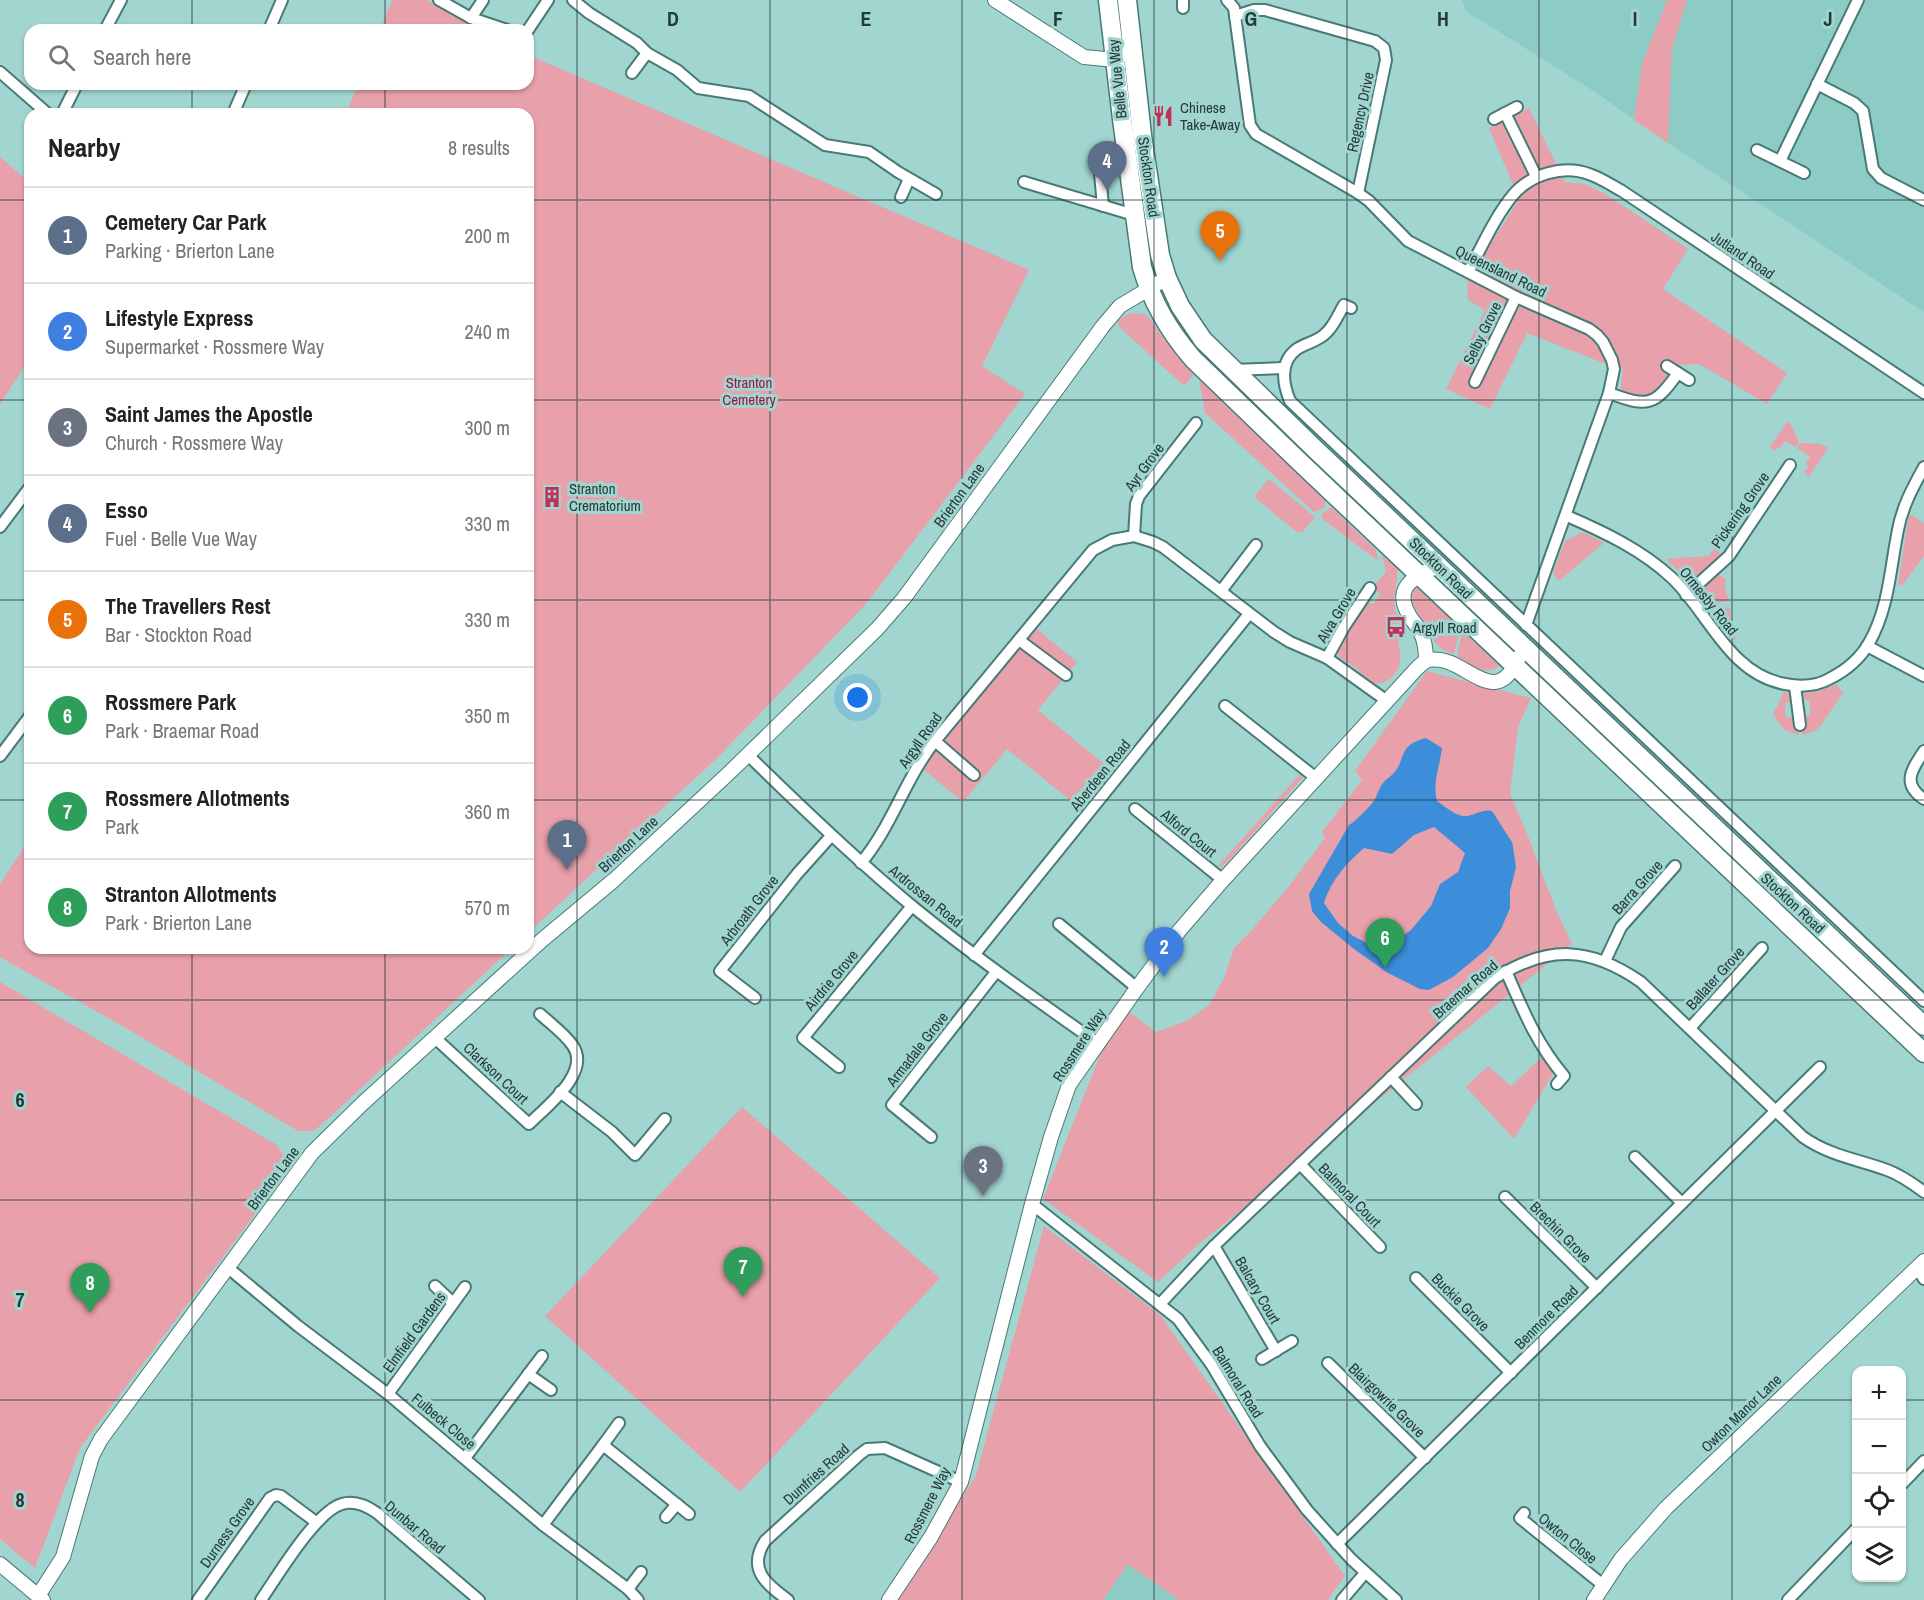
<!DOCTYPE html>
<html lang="en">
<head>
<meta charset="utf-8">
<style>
  :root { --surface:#fff; --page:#f6f6f6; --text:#222; --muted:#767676; --line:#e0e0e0; --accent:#7c3aed }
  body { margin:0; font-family:"Archivo Narrow",sans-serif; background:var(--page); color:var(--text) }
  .controls { position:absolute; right:18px; bottom:18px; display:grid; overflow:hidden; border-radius:12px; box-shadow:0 2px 4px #0004 }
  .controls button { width:54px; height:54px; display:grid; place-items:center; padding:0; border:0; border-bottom:2px solid var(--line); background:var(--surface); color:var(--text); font:30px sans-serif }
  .you { position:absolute; left:858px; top:698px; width:21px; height:21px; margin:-15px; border:4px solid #fff; border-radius:50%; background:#1a73e8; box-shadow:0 0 0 9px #1a73e833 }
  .badge { display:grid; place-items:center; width:39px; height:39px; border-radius:50%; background:var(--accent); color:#fff; font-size:20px; font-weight:700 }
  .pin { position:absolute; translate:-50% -50px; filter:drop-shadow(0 2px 3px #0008) }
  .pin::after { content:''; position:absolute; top:32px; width:21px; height:18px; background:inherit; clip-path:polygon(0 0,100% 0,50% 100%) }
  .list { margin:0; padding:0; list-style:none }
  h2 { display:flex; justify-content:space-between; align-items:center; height:78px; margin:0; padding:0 24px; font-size:26px }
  h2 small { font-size:20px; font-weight:400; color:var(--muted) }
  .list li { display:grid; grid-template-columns:39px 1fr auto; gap:18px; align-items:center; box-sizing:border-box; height:96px; padding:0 24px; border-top:2px solid var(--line) }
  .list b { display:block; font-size:22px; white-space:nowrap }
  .list p { margin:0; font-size:20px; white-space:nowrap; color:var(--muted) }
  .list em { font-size:20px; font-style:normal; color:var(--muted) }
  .icon { flex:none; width:33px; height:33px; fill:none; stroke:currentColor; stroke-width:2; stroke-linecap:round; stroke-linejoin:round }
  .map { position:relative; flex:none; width:1924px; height:1600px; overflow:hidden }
  .search { position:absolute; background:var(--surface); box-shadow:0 2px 4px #0004; left:24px; top:24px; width:510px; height:66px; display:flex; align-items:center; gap:15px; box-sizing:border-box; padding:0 21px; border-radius:18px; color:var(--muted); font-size:22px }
  .panel { position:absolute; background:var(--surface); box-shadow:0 2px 4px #0004; left:24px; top:108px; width:510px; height:846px; border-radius:18px }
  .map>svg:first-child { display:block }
  .built { fill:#8dcbc5 }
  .green { fill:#e8a1ab }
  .water { fill:#3c8eda; fill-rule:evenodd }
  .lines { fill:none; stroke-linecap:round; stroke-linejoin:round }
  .minor-casing { stroke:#487a76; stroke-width:14 }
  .tertiary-casing { stroke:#487a76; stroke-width:16 }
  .trunk-casing { stroke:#487a76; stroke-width:21 }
  .minor { stroke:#fff; stroke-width:10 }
  .tertiary { stroke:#fff; stroke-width:14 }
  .trunk { stroke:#fff; stroke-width:18 }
  .grid { fill:none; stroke:#253a39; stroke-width:1.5; stroke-opacity:0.55 }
  .labels { text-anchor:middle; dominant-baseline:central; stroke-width:6; stroke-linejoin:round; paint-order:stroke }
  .street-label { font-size:15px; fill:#253a39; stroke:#a1d5d0 }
  .poi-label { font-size:15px; fill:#253a39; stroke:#a1d5d0; text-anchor:start }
  .park-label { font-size:15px; fill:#9e1642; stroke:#a1d5d0 }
  .grid-label { font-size:20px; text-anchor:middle; font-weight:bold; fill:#253a39; stroke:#a1d5d0; stroke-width:6; stroke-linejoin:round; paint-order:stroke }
</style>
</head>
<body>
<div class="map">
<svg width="1924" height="1600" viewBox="0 0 1924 1600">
  <rect width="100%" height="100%" fill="#a1d5d0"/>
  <g class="built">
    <path d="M1462,0H1924V312L1668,143L1592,90L1466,11Z"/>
    <path d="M1128,1564L1179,1600H1103Z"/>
  </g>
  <g class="green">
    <path d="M392,0H426L482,30H380Z"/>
    <path d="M1667,0H1687L1672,49L1668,143L1634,120L1642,64Z"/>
    <path d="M528,55L1029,270L982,366L1025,394L867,603L717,758L528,933V114H346L358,84H528Z"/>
    <path d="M1529,108L1565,182L1585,184L1607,195L1688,249L1663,289L1787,373L1767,404L1699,364L1680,365L1652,395L1634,398L1620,392L1623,368L1606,364L1527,333L1490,409L1446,389L1485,310L1468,300L1467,281L1489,275L1482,258L1519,199L1489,128Z"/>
    <path d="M0,157L30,183V358L0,404Z"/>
    <path d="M1136,313L1147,315L1170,347L1194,374L1186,384H1182L1118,326V322C1123,315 1128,314 1136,313Z"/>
    <path d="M1199,379L1326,500L1324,508L1314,512L1205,413Z"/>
    <path d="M1787,422L1791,424L1799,442L1796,447L1785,441L1780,448L1778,447L1775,451L1770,447Z"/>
    <path d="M1801,443L1821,444L1828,448L1809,477L1804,473L1808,466L1805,464L1810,457L1797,448Z"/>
    <path d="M1269,479L1315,517L1302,532H1297L1255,498L1256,494Z"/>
    <path d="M1331,507L1376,550L1378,561L1321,518L1322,514Z"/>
    <path d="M1912,515L1924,523V556L1902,586L1898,584L1908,521L1909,516Z"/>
    <path d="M1583,532L1604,543L1560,580H1558L1553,573L1565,541Z"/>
    <path d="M1715,548L1721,554C1711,564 1700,580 1685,577L1666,559L1708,556Z"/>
    <path d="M1382,555L1398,569L1394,601L1398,624H1393L1394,632L1397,633C1398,642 1402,656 1399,666C1395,678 1382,688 1370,681C1365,678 1361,672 1356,668C1348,661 1339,661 1336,650L1362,604L1366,605L1368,603L1373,604L1380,594L1373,587L1386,572Z"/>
    <path d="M1715,573L1726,579L1725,588L1729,601L1707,604L1700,597L1703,586Z"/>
    <path d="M1416,587L1460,628L1454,654C1437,650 1432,639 1425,625C1419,611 1405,603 1416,587Z"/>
    <path d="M1729,607L1736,641H1735L1711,609Z"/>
    <path d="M1032,625L1077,662L1038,710L1103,763L1071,801L1007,749L963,802L918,765Z"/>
    <path d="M1462,631L1499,665L1498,667C1481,676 1471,664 1457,656Z"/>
    <path d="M1427,671L1531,698L1518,727L1510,794L1526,831L1556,910L1572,944L1199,1244L1158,1282L1043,1199L1102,1050L1129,1012L1156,1032L1189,1020L1209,1005L1224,978L1234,948L1251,931L1290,885L1325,838L1322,832L1362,780L1355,771Z"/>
    <path d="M1546,676L1768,887L1765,890L1541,681Z"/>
    <path d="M1836,684L1843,693L1819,728L1813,732L1802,735L1803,716L1811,715L1809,700H1801L1802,694L1820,691Z"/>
    <path d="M1784,692L1790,693L1792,701L1785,703L1786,718L1794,717L1795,726H1798L1799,735L1784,730L1773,714Z"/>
    <path d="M1301,773L1302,779L1299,782L1232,857L1223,866H1218Z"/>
    <path d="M30,838V948H512L319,1127L312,1131H298L124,1027L0,957V884Z"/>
    <path d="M0,982L277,1145C286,1157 287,1164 282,1178L80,1448L35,1568L0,1539Z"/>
    <path d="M1542,1057L1554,1072L1514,1139L1466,1087L1488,1066L1511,1086Z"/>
    <path d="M742,1107L940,1278L740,1492L545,1316Z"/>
    <path d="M1044,1226L1160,1315L1345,1576L1328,1600H1179L1128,1564L1103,1600H898L976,1475Z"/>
  </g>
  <path class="water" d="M1426,738L1442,748C1440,766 1432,783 1437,801C1444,806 1455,815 1463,816C1473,817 1482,808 1492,811L1512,842L1513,847L1516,867L1510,891V908L1501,929L1488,948L1453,977L1429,990L1420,989L1388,973L1354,949L1321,922L1312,911L1309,894L1349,825C1355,822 1372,805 1375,799C1378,793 1379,788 1383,783C1386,779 1390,777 1393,774C1407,759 1397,745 1426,738ZM1434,827L1465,853L1458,872L1440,884L1431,906L1411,930L1392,944L1371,945L1353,936L1338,923L1324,903C1331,880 1346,864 1364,848L1392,854L1414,835Z"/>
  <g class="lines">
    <defs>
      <g id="minor">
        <path d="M439,0L471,18L507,30"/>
        <path d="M573,0L589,13L637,43L647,53L677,70L698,88L749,96L825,145L869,152L898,172L936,194"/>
        <path d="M1183,0V8"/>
        <path d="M1227,0L1234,8L1250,125L1256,134L1358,193L1369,201L1408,241L1516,297L1589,329L1597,335L1603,342L1612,360L1614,369L1609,393L1526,625"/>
        <path d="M1235,16L1254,10H1265L1375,41L1384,48L1386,60L1358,193"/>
        <path d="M471,18L483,0"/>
        <path d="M105,30L121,0"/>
        <path d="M269,30L282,0"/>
        <path d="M528,30L548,0"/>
        <path d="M0,72L48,114"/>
        <path d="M632,73L647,53"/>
        <path d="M1817,84L1854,103L1863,111L1873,169L1881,178L1924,200"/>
        <path d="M1505,113L1536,176"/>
        <path d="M62,114L77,84"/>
        <path d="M233,114L246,84"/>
        <path d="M1494,119L1517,107"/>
        <path d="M1757,150L1804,173"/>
        <path d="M1780,161L1858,0"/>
        <path d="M1024,182L1134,215"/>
        <path d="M901,197L909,179"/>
        <path d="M1103,206L1099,163L1125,142"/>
        <path d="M1468,272C1482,247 1494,218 1513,195C1530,175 1563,164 1589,174C1601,178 1611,185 1622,191L1924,393"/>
        <path d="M1351,308L1344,305C1339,313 1334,326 1326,333C1319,341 1306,343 1297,349C1279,362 1283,384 1290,401L1924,1001"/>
        <path d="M1667,366L1689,380"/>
        <path d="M1232,370L1284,368"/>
        <path d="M1475,382L1516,297"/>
        <path d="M1609,393C1647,407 1654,407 1678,373"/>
        <path d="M1567,516C1604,532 1642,550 1672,578C1709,613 1729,674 1785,684C1801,687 1815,687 1829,679C1845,671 1860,659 1869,643C1889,608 1890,569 1898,530C1902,507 1913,487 1924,467"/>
        <path d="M0,527L30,487"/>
        <path d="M1134,536L1136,504L1139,496L1196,423"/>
        <path d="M1221,591L1256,545"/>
        <path d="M1686,595L1729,556L1790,465"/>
        <path d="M1019,640L1066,675"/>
        <path d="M1867,646L1924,676"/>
        <path d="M1327,658L1344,627L1370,588"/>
        <path d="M1795,686L1800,725"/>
        <path d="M1225,706L1316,778"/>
        <path d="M935,741L974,775"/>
        <path d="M1924,751C1912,769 1901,784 1924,799"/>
        <path d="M748,755C801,807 854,858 912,906C972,955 1035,999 1099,1044"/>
        <path d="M0,756L30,716"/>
        <path d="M1135,809L1223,880"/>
        <path d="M861,863C892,826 905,779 935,741L1093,550L1112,540L1134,536L1153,542L1163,547L1274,632L1290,642L1327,658L1387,701"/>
        <path d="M1059,924L1137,988"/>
        <path d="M974,955L1249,614"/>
        <path d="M1605,961L1621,927L1675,866"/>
        <path d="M1506,971C1523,1010 1536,1043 1564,1076L1557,1084"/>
        <path d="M755,998L720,971L797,874L831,836"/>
        <path d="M1690,1028L1762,948"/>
        <path d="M435,1038L529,1124C546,1107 591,1073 573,1046C565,1034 551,1024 540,1014"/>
        <path d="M839,1067L803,1038L912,906"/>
        <path d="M1391,1077L1416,1104"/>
        <path d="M560,1092L612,1132L635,1155L665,1119"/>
        <path d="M931,1137L892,1105L996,972"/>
        <path d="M1635,1157L1682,1203"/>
        <path d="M1300,1164L1380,1247"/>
        <path d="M1505,1197L1597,1288"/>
        <path d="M1032,1204L1178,1319L1211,1364L1260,1446L1307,1510L1351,1559L1396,1600"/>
        <path d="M1214,1246L1276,1351"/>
        <path d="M227,1267L298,1326L388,1394L543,1525L628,1589L638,1600"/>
        <path d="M1917,1268L1924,1279"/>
        <path d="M1416,1278L1511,1373"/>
        <path d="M435,1286L453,1303"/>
        <path d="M1160,1304L1214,1246L1495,978C1548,945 1589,946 1641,982L1803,1137C1830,1156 1857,1159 1887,1170C1901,1175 1912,1183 1924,1192"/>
        <path d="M1262,1359L1292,1341"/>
        <path d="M1328,1363L1425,1458"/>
        <path d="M528,1374L551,1390"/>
        <path d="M388,1394L465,1287"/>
        <path d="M603,1445L619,1423"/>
        <path d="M465,1458L542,1356"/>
        <path d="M1902,1484L1924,1461"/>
        <path d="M1524,1513L1520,1518L1603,1585"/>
        <path d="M666,1517L677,1504"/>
        <path d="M543,1525L603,1445L689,1514"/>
        <path d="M1337,1544L1820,1067"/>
        <path d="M628,1589L641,1572"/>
        <path d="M198,1600L270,1498L276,1495L281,1496L316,1522"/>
        <path d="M261,1600C277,1577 316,1511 342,1504C355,1500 367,1506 377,1513L479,1600"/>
        <path d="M788,1600C766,1584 747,1569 765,1541L859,1455L867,1449L885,1448L961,1482"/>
        <path d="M1342,1600L1365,1573"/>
        <path d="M1788,1600L1856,1529"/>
      </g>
      <g id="tertiary">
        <path d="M995,0L1084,57L1105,59L1122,55"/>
        <path d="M1426,660C1426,651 1425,642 1421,633C1418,626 1411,620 1408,613C1393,586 1417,575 1438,566"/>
        <path d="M0,1564L43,1600"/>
        <path d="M38,1596L63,1557L92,1456L101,1439L312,1153L363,1103L542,940L614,880L730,772L877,629L904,598L1103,326L1120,306L1167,278"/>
        <path d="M889,1600L931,1537L961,1482L1032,1204L1051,1137L1069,1085L1137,988L1179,931L1223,880L1408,678C1414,672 1421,662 1429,660C1465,653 1494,715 1519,657"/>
        <path d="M1594,1600L1621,1559L1666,1508L1924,1261"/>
      </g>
      <g id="trunk">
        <path d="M1108,0L1122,119L1142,267C1152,303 1169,331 1193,359L1304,466L1924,1053"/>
        <path d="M1127,0L1142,135L1160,255L1167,278L1180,306L1203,340L1316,450L1924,1026"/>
      </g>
    </defs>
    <use href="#minor" class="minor-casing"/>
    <use href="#tertiary" class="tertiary-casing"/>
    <use href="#trunk" class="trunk-casing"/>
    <use href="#minor" class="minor"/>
    <use href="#tertiary" class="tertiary"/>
    <use href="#trunk" class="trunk"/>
  </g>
  <path class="grid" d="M192,0V30M385,0V30M577,0V1600M770,0V1600M962,0V1600M1154,0V1600M1347,0V1600M1539,0V1600M1732,0V1600M192,84V114M385,84V114M0,200H30M528,200H1924M0,400H30M528,400H1924M0,600H30M528,600H1924M0,800H30M528,800H1924M192,948V1600M385,948V1600M0,1000H1924M0,1200H1924M0,1400H1856M1902,1400H1924"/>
  <defs>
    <symbol id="restaurant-bare" viewBox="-9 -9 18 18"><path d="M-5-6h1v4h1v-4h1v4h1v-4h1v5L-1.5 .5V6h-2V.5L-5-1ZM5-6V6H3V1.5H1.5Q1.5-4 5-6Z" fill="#c03159" stroke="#a1d5d0" stroke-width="2.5" paint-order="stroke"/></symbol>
    <symbol id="building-bare" viewBox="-9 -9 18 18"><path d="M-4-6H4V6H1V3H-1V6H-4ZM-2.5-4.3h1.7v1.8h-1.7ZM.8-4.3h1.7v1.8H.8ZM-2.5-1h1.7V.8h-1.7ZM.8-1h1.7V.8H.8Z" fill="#c03159" stroke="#a1d5d0" stroke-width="2.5" paint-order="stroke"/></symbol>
    <symbol id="bus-bare" viewBox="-9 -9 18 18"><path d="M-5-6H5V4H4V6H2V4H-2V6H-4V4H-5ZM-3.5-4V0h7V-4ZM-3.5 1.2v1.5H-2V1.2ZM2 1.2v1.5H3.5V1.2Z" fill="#c03159" stroke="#a1d5d0" stroke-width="2.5" paint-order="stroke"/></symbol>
  </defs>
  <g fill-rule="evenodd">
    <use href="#restaurant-bare" x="1148" y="101" width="30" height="30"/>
    <use href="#building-bare" x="537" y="482" width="30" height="30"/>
    <use href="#bus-bare" x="1381" y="612" width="30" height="30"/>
  </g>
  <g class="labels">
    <g class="street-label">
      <text transform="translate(1117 79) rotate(-96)">Belle Vue Way</text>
      <text transform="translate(1360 112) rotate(-78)">Regency Drive</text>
      <text transform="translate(1149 177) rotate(82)">Stockton Road</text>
      <text transform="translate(1743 255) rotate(34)">Jutland Road</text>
      <text transform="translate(1501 271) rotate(26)">Queensland Road</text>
      <text transform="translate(1482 333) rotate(-64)">Selby Grove</text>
      <text transform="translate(1144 467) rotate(-54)">Ayr Grove</text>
      <text transform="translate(959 495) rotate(-54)">Brierton Lane</text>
      <text transform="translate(1740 510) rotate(-55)">Pickering Grove</text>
      <text transform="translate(1441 568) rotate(44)">Stockton Road</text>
      <text transform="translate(1709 601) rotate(51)">Ormesby Road</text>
      <text transform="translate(1336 615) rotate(-59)">Alva Grove</text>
      <text transform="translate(920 740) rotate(-55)">Argyll Road</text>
      <text transform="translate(1100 775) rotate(-51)">Aberdeen Road</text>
      <text transform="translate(1189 833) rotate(39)">Alford Court</text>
      <text transform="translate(628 844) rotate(-43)">Brierton Lane</text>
      <text transform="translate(1637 887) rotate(-48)">Barra Grove</text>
      <text transform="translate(926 896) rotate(39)">Ardrossan Road</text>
      <text transform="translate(1793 903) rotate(43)">Stockton Road</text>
      <text transform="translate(749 910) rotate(-52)">Arbroath Grove</text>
      <text transform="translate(1715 978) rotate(-48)">Ballater Grove</text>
      <text transform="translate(831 980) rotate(-50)">Airdrie Grove</text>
      <text transform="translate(1465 989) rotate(-41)">Braemar Road</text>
      <text transform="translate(1079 1045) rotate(-57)">Rossmere Way</text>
      <text transform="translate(917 1049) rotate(-52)">Armadale Grove</text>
      <text transform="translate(496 1073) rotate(43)">Clarkson Court</text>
      <text transform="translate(273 1178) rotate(-53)">Brierton Lane</text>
      <text transform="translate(1350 1195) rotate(46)">Balmoral Court</text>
      <text transform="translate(1561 1232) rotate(45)">Brechin Grove</text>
      <text transform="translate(1258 1290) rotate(60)">Balcary Court</text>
      <text transform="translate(1461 1302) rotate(45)">Buckie Grove</text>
      <text transform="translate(1546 1317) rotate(-45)">Benmore Road</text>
      <text transform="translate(414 1332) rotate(-54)">Elmfield Gardens</text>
      <text transform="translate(1238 1382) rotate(58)">Balmoral Road</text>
      <text transform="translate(1387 1400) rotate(44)">Blairgowrie Grove</text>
      <text transform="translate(1741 1413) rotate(-44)">Owton Manor Lane</text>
      <text transform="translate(444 1421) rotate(40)">Fulbeck Close</text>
      <text transform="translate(816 1474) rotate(-42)">Dumfries Road</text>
      <text transform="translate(927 1505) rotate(-63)">Rossmere Way</text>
      <text transform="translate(415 1527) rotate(40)">Dunbar Road</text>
      <text transform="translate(227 1532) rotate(-55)">Durness Grove</text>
      <text transform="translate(1568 1538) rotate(39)">Owton Close</text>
    </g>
    <g class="poi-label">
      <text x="1180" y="107">Chinese<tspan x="1180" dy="17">Take-Away</tspan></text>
      <text x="569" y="488">Stranton<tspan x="569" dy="17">Crematorium</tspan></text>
      <text x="1413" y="627">Argyll Road</text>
    </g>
    <g class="park-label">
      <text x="749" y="382">Stranton<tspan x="749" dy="17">Cemetery</tspan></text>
    </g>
  </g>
  <g class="grid-label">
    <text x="673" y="26">D</text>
    <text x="866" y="26">E</text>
    <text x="1058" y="26">F</text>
    <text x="1251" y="26">G</text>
    <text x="1443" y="26">H</text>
    <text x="1635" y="26">I</text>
    <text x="1828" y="26">J</text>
    <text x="20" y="1107">6</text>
    <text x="20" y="1307">7</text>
    <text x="20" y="1507">8</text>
  </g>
</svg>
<div class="controls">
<button>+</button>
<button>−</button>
<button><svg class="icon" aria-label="locate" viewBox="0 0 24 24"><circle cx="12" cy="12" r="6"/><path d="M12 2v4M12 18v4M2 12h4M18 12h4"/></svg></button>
<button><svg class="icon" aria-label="layers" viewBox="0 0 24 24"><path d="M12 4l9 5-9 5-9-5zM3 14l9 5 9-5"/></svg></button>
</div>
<div class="you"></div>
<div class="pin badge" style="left:567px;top:870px;background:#5c6f8a">1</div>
<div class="pin badge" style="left:1164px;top:977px;background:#3f7fe0">2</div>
<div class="pin badge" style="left:983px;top:1196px;background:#6b7280">3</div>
<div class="pin badge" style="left:1107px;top:191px;background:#5c6f8a">4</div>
<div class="pin badge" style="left:1220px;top:261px;background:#e8710a">5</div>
<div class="pin badge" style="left:1385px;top:968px;background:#2e9e5b">6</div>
<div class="pin badge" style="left:743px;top:1297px;background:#2e9e5b">7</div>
<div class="pin badge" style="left:90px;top:1313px;background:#2e9e5b">8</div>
<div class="search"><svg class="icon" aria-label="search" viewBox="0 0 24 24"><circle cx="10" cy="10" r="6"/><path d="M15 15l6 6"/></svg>Search here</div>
<section class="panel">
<h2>Nearby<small>8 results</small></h2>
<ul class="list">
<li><span class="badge" style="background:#5c6f8a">1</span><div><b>Cemetery Car Park</b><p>Parking · Brierton Lane</p></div><em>200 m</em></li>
<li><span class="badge" style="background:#3f7fe0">2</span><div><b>Lifestyle Express</b><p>Supermarket · Rossmere Way</p></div><em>240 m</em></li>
<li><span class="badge" style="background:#6b7280">3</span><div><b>Saint James the Apostle</b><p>Church · Rossmere Way</p></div><em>300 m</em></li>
<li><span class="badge" style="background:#5c6f8a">4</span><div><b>Esso</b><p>Fuel · Belle Vue Way</p></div><em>330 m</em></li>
<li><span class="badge" style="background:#e8710a">5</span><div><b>The Travellers Rest</b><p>Bar · Stockton Road</p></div><em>330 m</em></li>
<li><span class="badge" style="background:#2e9e5b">6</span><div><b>Rossmere Park</b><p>Park · Braemar Road</p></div><em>350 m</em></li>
<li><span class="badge" style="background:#2e9e5b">7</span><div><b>Rossmere Allotments</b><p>Park</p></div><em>360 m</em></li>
<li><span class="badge" style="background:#2e9e5b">8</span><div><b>Stranton Allotments</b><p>Park · Brierton Lane</p></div><em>570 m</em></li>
</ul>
</section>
</div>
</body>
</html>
